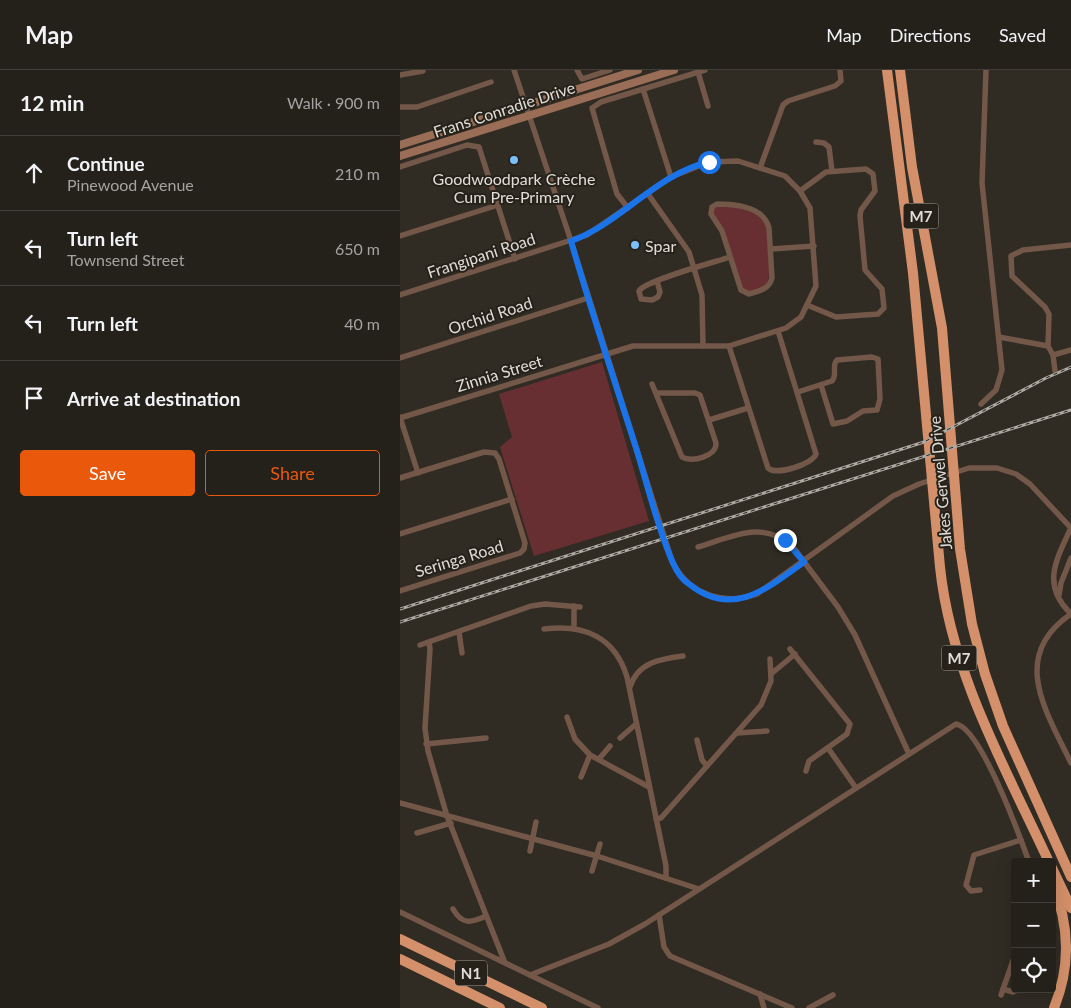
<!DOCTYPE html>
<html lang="en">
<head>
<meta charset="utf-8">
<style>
  :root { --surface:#24201a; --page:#302d27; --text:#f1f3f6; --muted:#a3a3a2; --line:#413e39; --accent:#ea580c }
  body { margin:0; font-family:Lato,sans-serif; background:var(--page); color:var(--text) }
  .controls { position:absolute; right:15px; bottom:15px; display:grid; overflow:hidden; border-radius:5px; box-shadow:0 5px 20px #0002 }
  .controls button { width:45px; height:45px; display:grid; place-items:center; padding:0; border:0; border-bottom:1px solid var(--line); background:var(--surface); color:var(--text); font:25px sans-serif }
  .stop { position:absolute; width:15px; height:15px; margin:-11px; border:4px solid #1a73e8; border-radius:50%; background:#fff }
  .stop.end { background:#1a73e8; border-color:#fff; box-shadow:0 1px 5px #0008 }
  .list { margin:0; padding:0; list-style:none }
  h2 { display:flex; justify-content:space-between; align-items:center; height:65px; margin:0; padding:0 20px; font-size:21px }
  h2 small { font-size:16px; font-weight:400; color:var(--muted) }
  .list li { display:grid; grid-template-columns:32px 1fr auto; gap:15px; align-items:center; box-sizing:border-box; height:75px; padding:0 20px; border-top:1px solid var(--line) }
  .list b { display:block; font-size:19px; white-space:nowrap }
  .list p { margin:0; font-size:16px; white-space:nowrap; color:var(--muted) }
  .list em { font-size:16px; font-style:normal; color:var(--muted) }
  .actions { display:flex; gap:10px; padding:15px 20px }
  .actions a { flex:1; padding:11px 0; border:1px solid var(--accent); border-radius:5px; text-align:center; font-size:18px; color:var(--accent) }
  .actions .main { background:var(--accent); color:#fff }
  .icon { flex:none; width:28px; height:28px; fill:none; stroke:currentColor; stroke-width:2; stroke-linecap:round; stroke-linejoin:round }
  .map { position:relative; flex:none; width:671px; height:938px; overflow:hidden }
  header { display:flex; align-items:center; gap:30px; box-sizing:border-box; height:70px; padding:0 25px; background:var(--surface); border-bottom:1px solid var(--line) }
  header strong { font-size:24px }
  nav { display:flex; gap:28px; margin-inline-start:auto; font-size:18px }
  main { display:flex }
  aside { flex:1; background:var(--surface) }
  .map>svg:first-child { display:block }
  .green { fill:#682f33 }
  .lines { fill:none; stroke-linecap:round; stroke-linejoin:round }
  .street { stroke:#735748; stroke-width:5.5 }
  .secondary { stroke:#9a6e56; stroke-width:8 }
  .highway { stroke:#d3906a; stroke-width:10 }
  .rail-casing { stroke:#ada9a3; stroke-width:3 }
  .rail { stroke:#26221a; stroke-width:1; stroke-dasharray:4; stroke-linecap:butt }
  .route { stroke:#1a73e8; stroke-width:6 }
  .poi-dot { fill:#7cbef9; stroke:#26221a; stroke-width:2 }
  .labels { text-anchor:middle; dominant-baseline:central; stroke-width:4; stroke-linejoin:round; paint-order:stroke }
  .shield { fill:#26221a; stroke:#a8a59f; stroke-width:1 }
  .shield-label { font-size:15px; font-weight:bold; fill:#e0ddd8 }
  .street-label { font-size:16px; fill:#e0ddd8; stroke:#26221a }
  .poi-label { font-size:16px; fill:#e0ddd8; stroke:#26221a }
</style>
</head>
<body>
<header>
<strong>Map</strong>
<nav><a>Map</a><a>Directions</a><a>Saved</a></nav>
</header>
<main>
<aside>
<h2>12 min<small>Walk · 900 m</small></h2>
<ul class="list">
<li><svg class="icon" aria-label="ahead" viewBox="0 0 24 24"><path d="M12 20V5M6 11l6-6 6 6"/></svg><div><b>Continue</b><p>Pinewood Avenue</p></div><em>210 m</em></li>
<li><svg class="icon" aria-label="left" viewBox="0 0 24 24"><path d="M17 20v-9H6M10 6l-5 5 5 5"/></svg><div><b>Turn left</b><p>Townsend Street</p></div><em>650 m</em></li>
<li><svg class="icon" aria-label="left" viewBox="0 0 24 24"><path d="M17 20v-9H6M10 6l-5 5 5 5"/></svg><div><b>Turn left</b></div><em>40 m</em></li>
<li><svg class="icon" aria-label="arrive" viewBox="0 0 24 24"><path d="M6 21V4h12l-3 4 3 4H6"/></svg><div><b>Arrive at destination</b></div></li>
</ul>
<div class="actions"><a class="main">Save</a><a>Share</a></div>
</aside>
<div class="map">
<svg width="671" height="938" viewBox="0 0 671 938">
  <rect width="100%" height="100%" fill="#302b23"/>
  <g class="green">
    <path d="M332,136C344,140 359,142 365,154C369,159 367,170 368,177C369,197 376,224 345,222L313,145V139L317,137Z"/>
    <path d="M202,292L249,451L134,486L100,377L112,367L99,324Z"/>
  </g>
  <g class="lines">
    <g class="street">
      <path d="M114,0L171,171L272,491C288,524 322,536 357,524L493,426L519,414L569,398H597L616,404L630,414L671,458"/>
      <path d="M177,0L182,9L210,0"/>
      <path d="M298,2L308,36"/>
      <path d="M0,5L23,1"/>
      <path d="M243,19L271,107"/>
      <path d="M0,37H17L91,12"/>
      <path d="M416,72L424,73L429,77L432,101"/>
      <path d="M0,97L67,75L79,77L115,189"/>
      <path d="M360,98L383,35L388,31L435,16L441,11L440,0"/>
      <path d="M400,121L426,102L466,99L473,104L475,121L461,140L460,146L465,200L482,219L484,238L478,244L436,247L407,235"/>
      <path d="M248,124L289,182L302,225L303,276"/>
      <path d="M317,134C335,134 364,137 369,158L372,208C369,219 360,221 349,224L341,220L322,161L311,144L312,137Z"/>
      <path d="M228,138L217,124L192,38L201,32L305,0"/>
      <path d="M0,166L98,135"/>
      <path d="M371,179L414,176"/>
      <path d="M257,211L260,222L258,227L252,230L241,229L239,221C244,211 315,192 330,187"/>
      <path d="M0,225L187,165L271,107L309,92L338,91L385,106L400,121L410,138L416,216L401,247L386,258L329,276H233L0,348"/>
      <path d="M599,267L648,276"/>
      <path d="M329,276L368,398C376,406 413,394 416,384L378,261"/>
      <path d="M653,285L671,280"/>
      <path d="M0,288L188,228"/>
      <path d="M655,301L653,285L648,276L649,244L645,237L612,206L611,186L623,180L671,175"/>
      <path d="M252,314L282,387C292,393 317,386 316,373L300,325L295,323H256"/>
      <path d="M398,322L432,311C438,304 431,296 437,290L472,287L478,289L480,329L477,340L463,341L447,351L433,354L421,315"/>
      <path d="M581,334L596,320L602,300L582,113L586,0"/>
      <path d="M0,347L18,403"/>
      <path d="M309,350L348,338"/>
      <path d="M0,408L84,382L95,383L99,389L125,473L124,479L120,483L0,521"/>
      <path d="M671,458C656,490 641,515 671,544"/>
      <path d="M0,464L112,429"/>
      <path d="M298,477C332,467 363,449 393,477L438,537L455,565L509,684"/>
      <path d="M659,525L661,513L671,488"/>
      <path d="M174,536V559"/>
      <path d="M671,544C609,586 646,641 671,693"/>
      <path d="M144,559C184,554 215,567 227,607L266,796V808"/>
      <path d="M59,562L62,583"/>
      <path d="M29,572L30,579L25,658L28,681L47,746L105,893"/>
      <path d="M20,575L131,536L145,534L180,537"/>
      <path d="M390,579L450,654L447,664L409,691L406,701"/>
      <path d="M371,604L395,584"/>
      <path d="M230,617C238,592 261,589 283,586"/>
      <path d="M167,647L175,669L190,685L249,717"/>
      <path d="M337,663L367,661"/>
      <path d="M220,668L236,654"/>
      <path d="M297,670L302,690L307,696"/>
      <path d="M26,674L86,668"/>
      <path d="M428,678L456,718"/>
      <path d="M199,689L210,676"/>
      <path d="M181,707L190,685"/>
      <path d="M0,733L197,786L299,819"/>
      <path d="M256,749L261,748L361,635L371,611L370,589"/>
      <path d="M17,763L51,753"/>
      <path d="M130,781L136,752"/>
      <path d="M192,801L200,774"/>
      <path d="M580,820L571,821L566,815L574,785L621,770"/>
      <path d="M53,839C62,855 71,853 86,846"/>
      <path d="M0,842L198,938"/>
      <path d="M259,845L264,877L270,886L392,938"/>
      <path d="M130,905L209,874L245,854L556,654C581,658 620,767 629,792"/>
      <path d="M603,919L613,922L619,919"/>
      <path d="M360,924L364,938"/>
      <path d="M601,925L615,885"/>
      <path d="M409,938L433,925"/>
    </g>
    <g class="secondary">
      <path d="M0,75L238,0"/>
      <path d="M0,86L274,0"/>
    </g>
    <g class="highway">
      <path d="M487,0L513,203L540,497C551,603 605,697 649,792"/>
      <path d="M500,0L512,97L542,258L560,479L572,554L585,604L603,656L671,807"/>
      <path d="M652,798L671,838"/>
      <path d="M652,812C670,855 671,896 654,938"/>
      <path d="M0,869L142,938"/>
      <path d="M0,889L100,938"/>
    </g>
    <defs>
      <g id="rail">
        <path d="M0,539L524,372L646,308L671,297"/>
        <path d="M0,552L671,340"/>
      </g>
    </defs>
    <use href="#rail" class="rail-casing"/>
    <use href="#rail" class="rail"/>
  </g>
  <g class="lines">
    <path class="route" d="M309,92C256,104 221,153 171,171C191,241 214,309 236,378C248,416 257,457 273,493C277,502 281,509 289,514C332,549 368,518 404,492L385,470"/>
  </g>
  <g class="poi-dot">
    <circle cx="114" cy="90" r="5"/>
    <circle cx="235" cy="175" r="5"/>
  </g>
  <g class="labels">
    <g class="shield">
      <rect x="503.5" y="133.5" width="35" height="25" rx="4"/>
      <rect x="541.5" y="575.5" width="35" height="25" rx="4"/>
      <rect x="55" y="890.5" width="32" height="25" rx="4"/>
    </g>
    <g class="shield-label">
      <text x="521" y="146">M7</text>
      <text x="559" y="588">M7</text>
      <text x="71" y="903">N1</text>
    </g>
    <g class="street-label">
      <text transform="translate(104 39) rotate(-18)">Frans Conradie Drive</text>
      <text transform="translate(81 185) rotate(-18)">Frangipani Road</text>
      <text transform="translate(90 245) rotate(-18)">Orchid Road</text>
      <text transform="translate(99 303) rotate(-17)">Zinnia Street</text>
      <text transform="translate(540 413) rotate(-95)">Jakes Gerwel Drive</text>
      <text transform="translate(59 488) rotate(-17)">Seringa Road</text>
    </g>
    <g class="poi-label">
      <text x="114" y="108">Goodwoodpark Crèche<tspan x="114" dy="18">Cum Pre-Primary</tspan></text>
      <text x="245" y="175" text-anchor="start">Spar</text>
    </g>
  </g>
</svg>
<div class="controls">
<button>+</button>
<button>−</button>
<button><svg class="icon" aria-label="locate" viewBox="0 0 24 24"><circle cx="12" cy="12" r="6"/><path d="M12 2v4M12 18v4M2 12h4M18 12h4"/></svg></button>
</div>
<div class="stop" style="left:309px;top:92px"></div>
<div class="stop end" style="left:385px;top:470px"></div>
</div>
</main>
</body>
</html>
